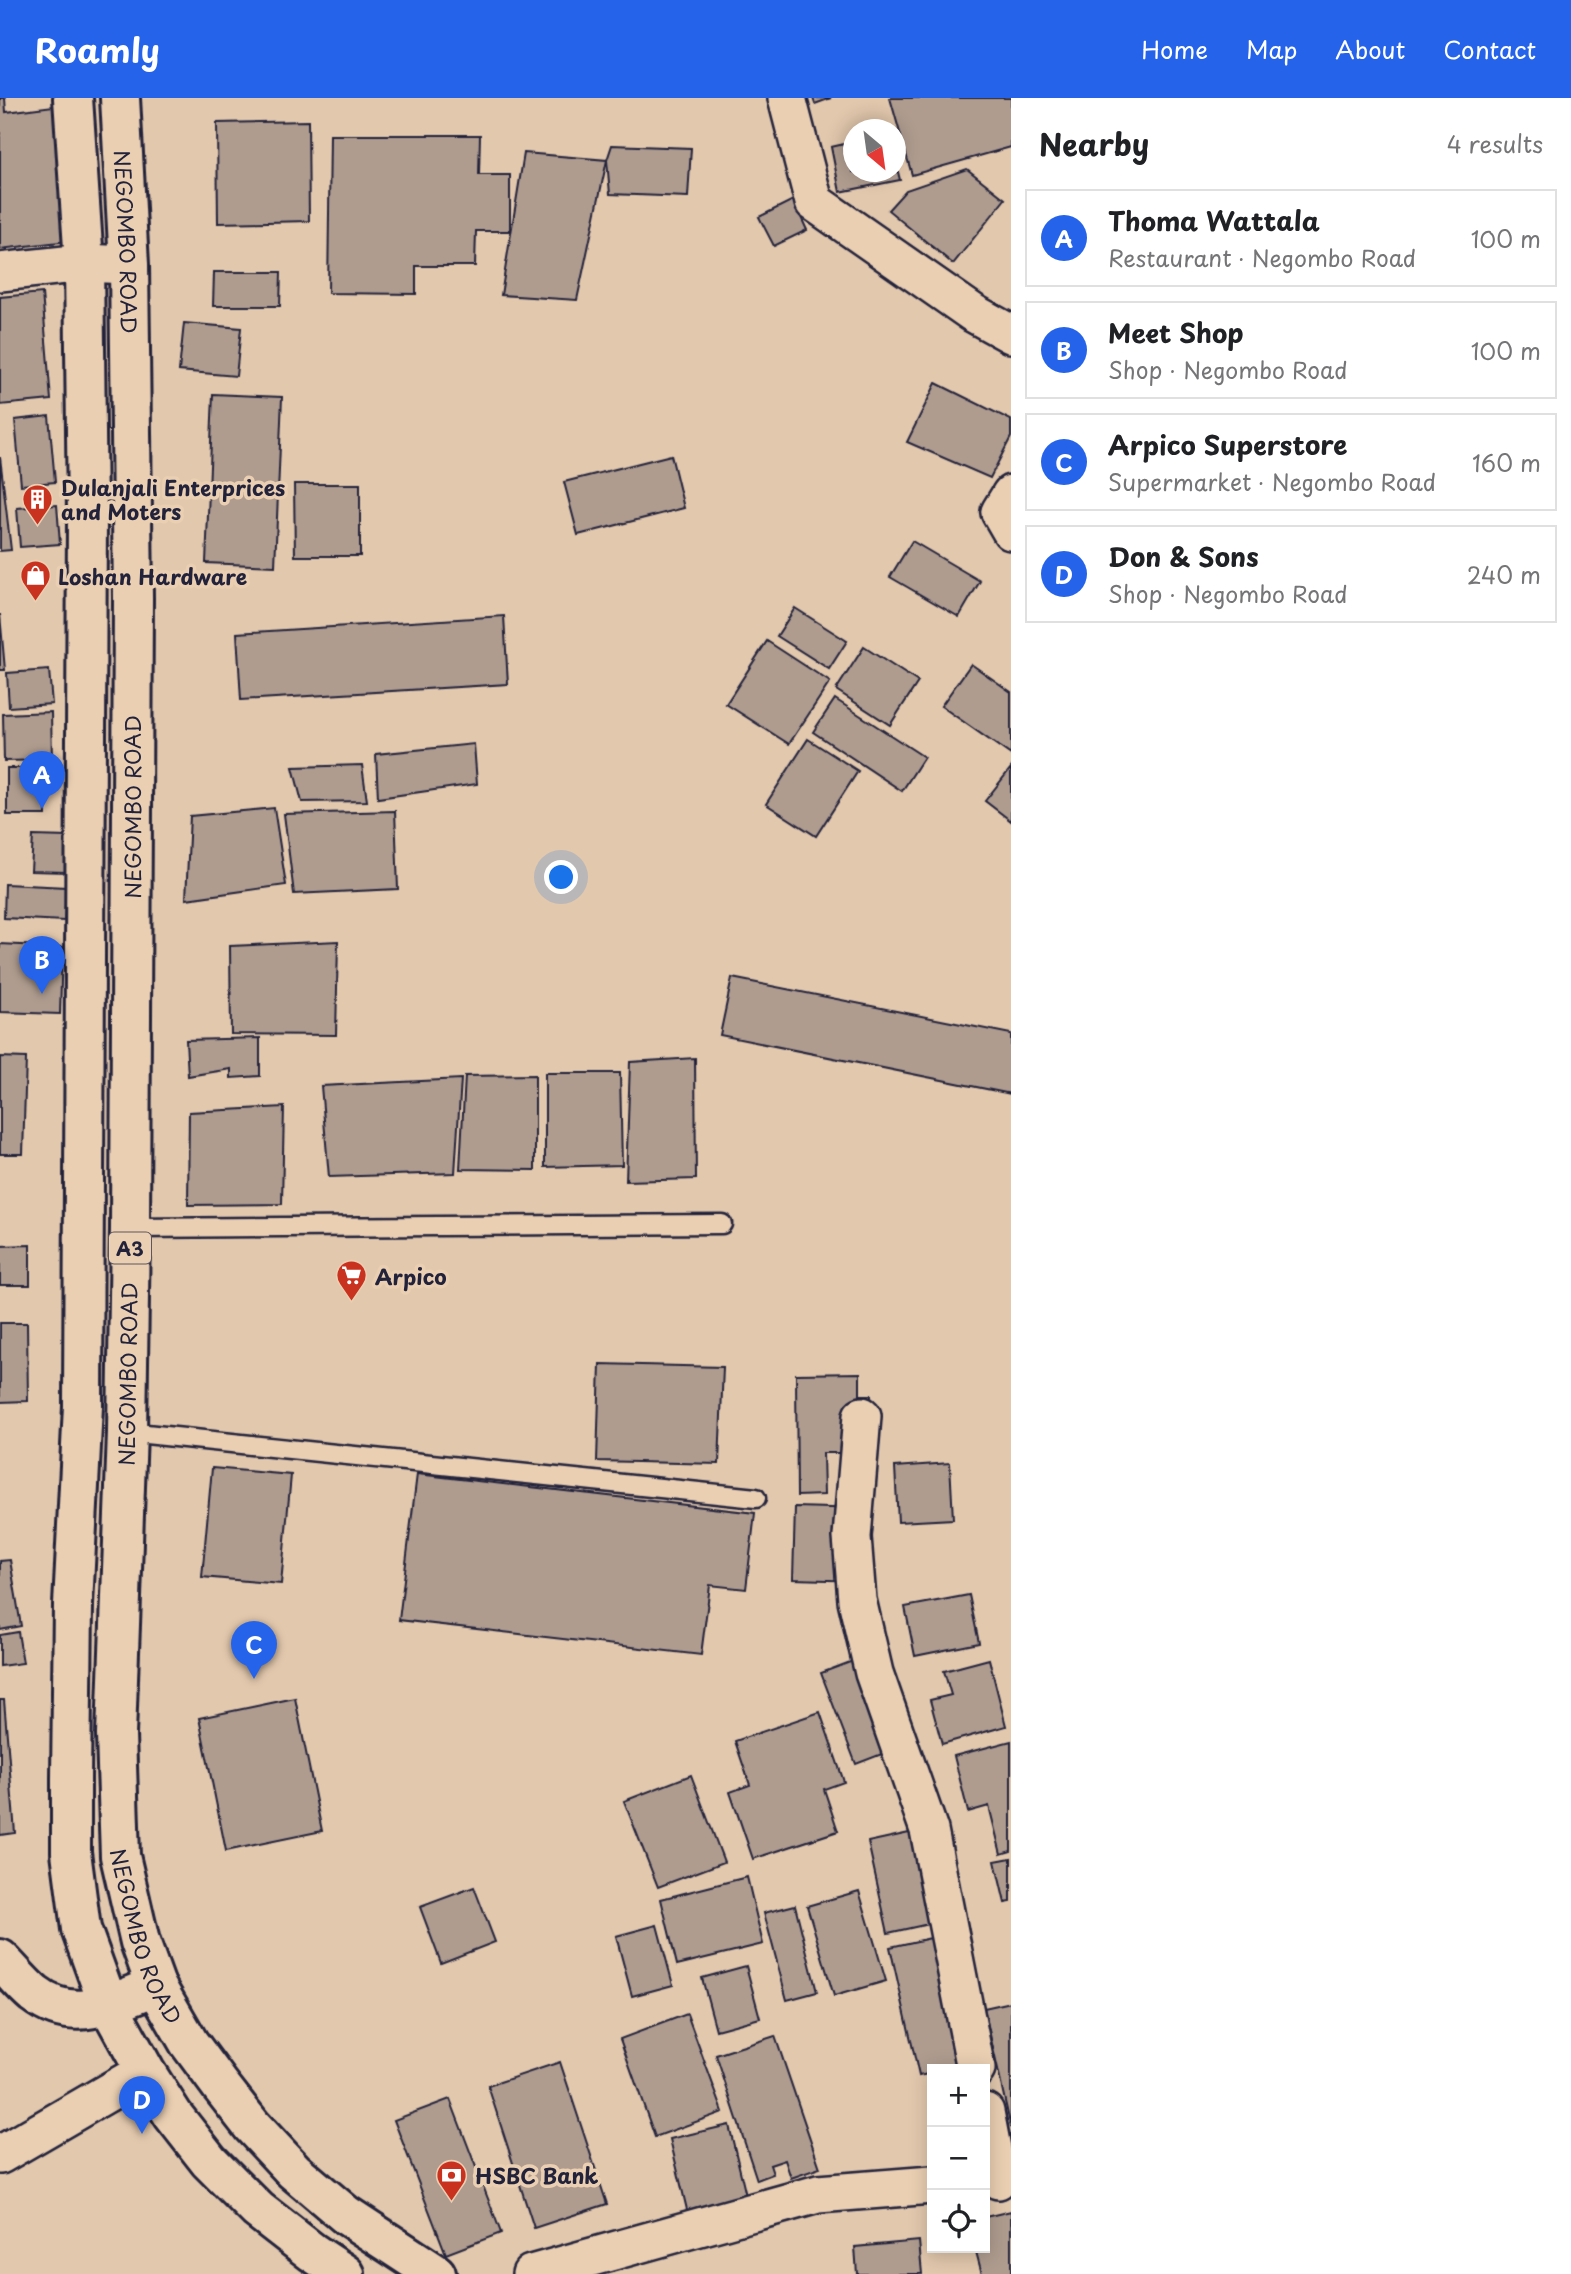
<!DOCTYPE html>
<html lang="en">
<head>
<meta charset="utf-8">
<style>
  :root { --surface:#fff; --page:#f2f2f2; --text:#202124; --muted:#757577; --line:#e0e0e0; --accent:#2563eb }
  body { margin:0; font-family:"Playpen Sans",sans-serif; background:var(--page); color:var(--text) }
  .controls { position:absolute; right:21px; bottom:21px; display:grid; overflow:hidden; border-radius:0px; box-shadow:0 4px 18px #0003 }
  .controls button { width:63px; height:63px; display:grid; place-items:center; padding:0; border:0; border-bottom:2px solid var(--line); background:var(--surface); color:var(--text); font:35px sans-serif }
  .compass { position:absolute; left:843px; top:21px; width:63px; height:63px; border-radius:50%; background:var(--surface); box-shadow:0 4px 18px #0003; rotate:151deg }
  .you { position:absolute; left:562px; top:780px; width:24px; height:24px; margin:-18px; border:5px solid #fff; border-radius:50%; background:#1a73e8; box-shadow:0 0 0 10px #1a73e833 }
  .badge { display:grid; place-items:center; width:46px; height:46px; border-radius:50%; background:var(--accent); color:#fff; font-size:23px; font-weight:700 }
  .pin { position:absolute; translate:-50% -58px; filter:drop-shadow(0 2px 4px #0008) }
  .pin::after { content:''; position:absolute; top:37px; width:24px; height:21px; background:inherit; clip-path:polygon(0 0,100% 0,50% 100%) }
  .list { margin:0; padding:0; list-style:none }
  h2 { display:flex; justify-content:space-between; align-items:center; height:91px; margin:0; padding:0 28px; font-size:30px }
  h2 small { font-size:23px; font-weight:400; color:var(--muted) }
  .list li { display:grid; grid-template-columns:46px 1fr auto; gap:21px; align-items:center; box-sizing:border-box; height:98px; margin:0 14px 14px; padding:0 14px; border:2px solid var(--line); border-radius:0px }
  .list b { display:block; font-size:26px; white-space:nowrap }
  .list p { margin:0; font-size:23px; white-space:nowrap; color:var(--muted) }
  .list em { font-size:23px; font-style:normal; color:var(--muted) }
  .icon { flex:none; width:38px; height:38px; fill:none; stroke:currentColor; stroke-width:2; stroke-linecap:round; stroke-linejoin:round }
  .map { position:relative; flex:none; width:1011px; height:2176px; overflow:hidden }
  header { display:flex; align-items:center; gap:42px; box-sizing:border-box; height:98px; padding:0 35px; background:var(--accent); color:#fff }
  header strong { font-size:33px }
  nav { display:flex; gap:38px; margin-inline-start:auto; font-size:24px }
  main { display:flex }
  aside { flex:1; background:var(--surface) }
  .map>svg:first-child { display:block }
  .building { fill:#af9c8f; stroke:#22223b; stroke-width:2 }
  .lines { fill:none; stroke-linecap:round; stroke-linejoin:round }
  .lane-casing { stroke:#22223b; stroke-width:23 }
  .street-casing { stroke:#22223b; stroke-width:42 }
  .secondary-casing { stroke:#22223b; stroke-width:44 }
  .highway-casing { stroke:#22223b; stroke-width:44 }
  .lane { stroke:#eacfb2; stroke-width:18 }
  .street { stroke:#eacfb2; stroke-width:37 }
  .secondary { stroke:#eacfb2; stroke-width:38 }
  .highway { stroke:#eacfb2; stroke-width:38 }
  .labels { text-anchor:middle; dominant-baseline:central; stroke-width:7; stroke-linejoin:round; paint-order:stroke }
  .shield { fill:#eacfb2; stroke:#5e565f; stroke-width:2 }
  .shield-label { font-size:19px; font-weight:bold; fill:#22223b }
  .street-label { font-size:21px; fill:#22223b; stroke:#eacfb2 }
  .poi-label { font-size:21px; font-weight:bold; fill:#22223b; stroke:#eacfb2; text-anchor:start }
</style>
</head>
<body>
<header>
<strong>Roamly</strong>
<nav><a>Home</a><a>Map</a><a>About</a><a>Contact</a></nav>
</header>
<main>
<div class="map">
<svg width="1011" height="2176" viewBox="0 0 1011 2176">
  <rect width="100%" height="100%" fill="#e2c8ad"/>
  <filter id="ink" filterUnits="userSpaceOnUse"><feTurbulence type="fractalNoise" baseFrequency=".0143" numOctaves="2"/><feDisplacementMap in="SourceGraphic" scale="14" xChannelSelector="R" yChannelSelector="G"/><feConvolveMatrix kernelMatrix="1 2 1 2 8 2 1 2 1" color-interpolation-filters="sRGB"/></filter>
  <g filter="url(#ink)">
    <g class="building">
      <path d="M0,0H5L6,14L53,8L68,143L0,151Z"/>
      <path d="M813,0H831L815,6Z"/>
      <path d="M890,0H1011V49L912,77Z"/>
      <path d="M308,23L309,123L218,125L217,25Z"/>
      <path d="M330,37H480L479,77H510V133H476L475,168H416V196L328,195Z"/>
      <path d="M853,44V74H895V62L900,82L840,94L831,49Z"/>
      <path d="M612,47L691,50L688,99L610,96L607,62Z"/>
      <path d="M524,55L607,62L577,202L501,197Z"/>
      <path d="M967,71L1005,101L953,166L888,112L906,92Z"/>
      <path d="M793,102L807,132L774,148L759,119Z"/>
      <path d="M214,174H281L280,208H213Z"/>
      <path d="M42,195L51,302L0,307V199Z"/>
      <path d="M184,225L241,230L236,278L179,273Z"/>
      <path d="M936,285L1011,322V339L990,380L907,344Z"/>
      <path d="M213,296L282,299L275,468L206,465Z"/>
      <path d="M49,318L55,384L21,387L15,322Z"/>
      <path d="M671,357L684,410L578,437L564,384Z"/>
      <path d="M0,359L11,452L0,453Z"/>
      <path d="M294,386H360V458H295Z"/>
      <path d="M57,407L60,446L20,449L17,410Z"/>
      <path d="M912,443L980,483L959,519L890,479Z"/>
      <path d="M795,510L847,543L829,571L777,538Z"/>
      <path d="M0,516L5,572H0Z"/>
      <path d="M504,518L508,586L241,602L237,535Z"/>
      <path d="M767,543L830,584L789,646L726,606Z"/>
      <path d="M864,549L918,584L890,627L836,592Z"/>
      <path d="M971,566L1011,594V657L941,608Z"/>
      <path d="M49,572L52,606L9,609L7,575Z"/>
      <path d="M835,601L924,659L902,693L813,634Z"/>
      <path d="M51,614L52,662L4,663L3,616Z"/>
      <path d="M808,641L858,673L816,738L766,706Z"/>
      <path d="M474,646L477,686L378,700L376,656Z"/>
      <path d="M362,667L367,703L302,704L293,669Z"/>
      <rect x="7" y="670" width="39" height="47"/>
      <path d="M1011,670V723L985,703Z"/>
      <path d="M274,710L286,787L186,801L190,718Z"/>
      <path d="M395,713L398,791L294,796L284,716Z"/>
      <path d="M33,738L68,739L67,774L31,773Z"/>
      <path d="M5,786L66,789L64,823L4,820Z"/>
      <path d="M338,843L336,937L231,936L230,848Z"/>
      <path d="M0,846L62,849L60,916L0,914Z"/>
      <path d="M732,880L1011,936V996L720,937Z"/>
      <path d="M260,940V978L231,980V971L188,978L186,942Z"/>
      <path d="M0,959L26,960L23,1056H0Z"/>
      <path d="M695,960L696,1081L626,1083L630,964Z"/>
      <path d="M545,975H620L622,1067L545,1069Z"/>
      <path d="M535,977V1072L460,1071L465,978Z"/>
      <path d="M461,981L455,1075L329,1079L321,988Z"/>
      <path d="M284,1009L282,1106L188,1107L189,1014Z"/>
      <path d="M30,1147V1187H0V1148Z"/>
      <path d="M0,1225H27L28,1303L0,1304Z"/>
      <path d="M600,1266L723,1269L719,1366L597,1363Z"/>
      <path d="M860,1275V1297H871L872,1327L860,1355H823L824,1397L797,1398L796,1276Z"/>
      <path d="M950,1365L953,1421L898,1424L895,1369Z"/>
      <path d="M212,1370L291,1377L281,1486L202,1479Z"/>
      <path d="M417,1376L755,1415L746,1491L710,1487L701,1557L399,1522Z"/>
      <path d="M795,1409L865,1411L863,1483L793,1481Z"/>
      <path d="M10,1462L21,1528L0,1532V1463Z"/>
      <path d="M969,1497L979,1545L915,1558L905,1509Z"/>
      <path d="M18,1534L23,1565L0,1568V1537Z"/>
      <path d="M874,1555L908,1646L856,1666L821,1575Z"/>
      <path d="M989,1561L1006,1628L942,1646L930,1602L951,1597L944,1573Z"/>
      <path d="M295,1600L322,1733L226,1753L199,1620Z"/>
      <path d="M0,1602H4L15,1735L0,1737Z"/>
      <path d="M820,1614L844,1684L824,1691L838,1733L753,1761L730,1694L750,1687L735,1643Z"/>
      <path d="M1011,1643V1753L1001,1756L989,1708L968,1714L954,1658Z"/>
      <path d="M691,1677L724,1764L658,1789L624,1703Z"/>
      <path d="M932,1730L951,1821L888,1835L868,1744Z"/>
      <path d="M1011,1760V1804L1005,1805L995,1763Z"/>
      <path d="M747,1779L763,1846L677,1867L661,1801Z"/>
      <path d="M474,1789L495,1844L441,1865L420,1809Z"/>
      <path d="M859,1793L886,1883L834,1898L807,1808Z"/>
      <path d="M795,1807L817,1894L787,1902L764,1815Z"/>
      <path d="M657,1827L673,1887L632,1898L616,1838Z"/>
      <path d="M949,1836L977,1965L950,1971H932V1975L919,1978L890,1849Z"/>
      <path d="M746,1868L760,1920L716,1932L702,1880Z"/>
      <path d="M1011,1904V2030L984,1910Z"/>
      <path d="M687,1916L723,2014L655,2039L620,1941Z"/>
      <path d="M775,1938L820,2070L791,2080L785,2062L770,2067L773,2076L757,2082L716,1957Z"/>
      <path d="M560,1964L607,2106L534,2130L488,1988Z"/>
      <path d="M450,2001L501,2135L446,2156L394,2022Z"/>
      <path d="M729,2027L747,2102L688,2116L670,2041Z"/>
      <path d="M1011,2113V2176H982L975,2150H985V2119Z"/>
      <path d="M919,2143L922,2176H857L855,2149Z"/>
    </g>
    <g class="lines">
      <defs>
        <g id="lane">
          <path d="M130,1130L722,1126"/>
          <path d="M127,1334L756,1400"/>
        </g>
        <g id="street">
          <path d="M787,0L814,104L973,215L1011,236"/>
          <path d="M0,174L84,165L129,167"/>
          <path d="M1011,396L1000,414L1011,433"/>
          <path d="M862,1318L852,1439L857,1502L874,1575L929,1732L976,1971"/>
          <path d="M985,2014L998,2082"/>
          <path d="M0,2057L145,1973"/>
          <path d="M531,2176L818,2096L932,2087"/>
        </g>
        <path id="secondary" d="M0,1861C11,1872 22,1886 34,1896C75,1928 113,1904 156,1888"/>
        <g id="highway">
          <path d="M73,0L84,165L87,418L83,1308L73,1507L71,1680V1754L81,1831L108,1906L145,1973L173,2017L209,2063L258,2112L312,2154L345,2176"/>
          <path id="s1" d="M120,0L129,167L133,500L130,1130L127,1334L116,1637L120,1758L140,1844L156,1888L189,1945L220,1987L252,2028L294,2073L346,2117L436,2176"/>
        </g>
      </defs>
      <use href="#lane" class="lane-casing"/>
      <use href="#street" class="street-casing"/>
      <use href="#secondary" class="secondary-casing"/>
      <use href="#highway" class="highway-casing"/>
      <use href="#lane" class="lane"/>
      <use href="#street" class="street"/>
      <use href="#secondary" class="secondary"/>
      <use href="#highway" class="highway"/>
    </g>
  </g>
  <defs>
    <symbol id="building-pin" viewBox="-11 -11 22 30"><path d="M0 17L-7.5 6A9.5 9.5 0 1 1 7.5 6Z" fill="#c8321e" stroke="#eacfb2"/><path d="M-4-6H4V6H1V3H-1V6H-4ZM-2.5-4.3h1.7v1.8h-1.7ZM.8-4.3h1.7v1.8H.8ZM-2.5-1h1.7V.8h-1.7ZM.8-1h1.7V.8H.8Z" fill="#fff"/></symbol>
    <symbol id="shop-pin" viewBox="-11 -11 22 30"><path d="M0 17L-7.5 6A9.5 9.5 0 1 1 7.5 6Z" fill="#c8321e" stroke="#eacfb2"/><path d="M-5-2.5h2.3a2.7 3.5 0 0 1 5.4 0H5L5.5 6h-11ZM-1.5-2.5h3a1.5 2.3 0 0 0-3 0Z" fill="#fff"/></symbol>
    <symbol id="supermarket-pin" viewBox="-11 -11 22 30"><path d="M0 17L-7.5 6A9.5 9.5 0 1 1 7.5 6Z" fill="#c8321e" stroke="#eacfb2"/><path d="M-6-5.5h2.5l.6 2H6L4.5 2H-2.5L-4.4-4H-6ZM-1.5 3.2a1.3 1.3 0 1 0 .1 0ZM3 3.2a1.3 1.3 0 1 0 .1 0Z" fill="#fff"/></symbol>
    <symbol id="bank-pin" viewBox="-11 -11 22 30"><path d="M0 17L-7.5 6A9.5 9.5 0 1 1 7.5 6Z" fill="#c8321e" stroke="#eacfb2"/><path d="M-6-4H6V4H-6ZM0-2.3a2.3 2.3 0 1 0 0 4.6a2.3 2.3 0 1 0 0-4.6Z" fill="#fff"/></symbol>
  </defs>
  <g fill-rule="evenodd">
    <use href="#building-pin" x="20" y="384" width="35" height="47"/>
    <use href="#shop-pin" x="18" y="460" width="35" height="47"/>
    <use href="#supermarket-pin" x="334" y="1160" width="35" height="47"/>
    <use href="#bank-pin" x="434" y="2060" width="35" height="47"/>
  </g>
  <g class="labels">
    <rect class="shield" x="109" y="1134.5" width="42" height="31" rx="5"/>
    <g class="shield-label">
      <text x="130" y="1150">A3</text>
    </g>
    <g class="street-label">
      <text stroke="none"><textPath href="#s1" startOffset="144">NEGOMBO ROAD</textPath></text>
      <text transform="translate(132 709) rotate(-90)">NEGOMBO ROAD</text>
      <text transform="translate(127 1276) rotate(-89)">NEGOMBO ROAD</text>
      <text stroke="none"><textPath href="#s1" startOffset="1843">NEGOMBO ROAD</textPath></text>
    </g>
    <g class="poi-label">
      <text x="61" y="389">Dulanjali Enterprices<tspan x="61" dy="24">and Moters</tspan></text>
      <text x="58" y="478">Loshan Hardware</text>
      <text x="375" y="1178">Arpico</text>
      <text x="475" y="2077">HSBC Bank</text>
    </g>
  </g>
</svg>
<div class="controls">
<button>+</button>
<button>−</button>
<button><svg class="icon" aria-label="locate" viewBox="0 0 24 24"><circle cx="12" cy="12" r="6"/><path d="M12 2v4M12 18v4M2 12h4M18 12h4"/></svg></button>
</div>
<svg class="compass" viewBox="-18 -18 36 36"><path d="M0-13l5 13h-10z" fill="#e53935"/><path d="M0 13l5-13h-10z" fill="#757577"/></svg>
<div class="you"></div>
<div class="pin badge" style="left:42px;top:711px">A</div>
<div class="pin badge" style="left:42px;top:896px">B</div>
<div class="pin badge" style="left:254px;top:1581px">C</div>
<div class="pin badge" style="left:142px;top:2036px">D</div>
</div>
<aside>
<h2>Nearby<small>4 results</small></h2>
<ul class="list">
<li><span class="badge">A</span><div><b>Thoma Wattala</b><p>Restaurant · Negombo Road</p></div><em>100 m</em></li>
<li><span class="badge">B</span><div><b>Meet Shop</b><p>Shop · Negombo Road</p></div><em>100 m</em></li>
<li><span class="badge">C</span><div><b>Arpico Superstore</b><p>Supermarket · Negombo Road</p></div><em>160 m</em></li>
<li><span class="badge">D</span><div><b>Don &amp; Sons</b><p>Shop · Negombo Road</p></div><em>240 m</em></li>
</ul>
</aside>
</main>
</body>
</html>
